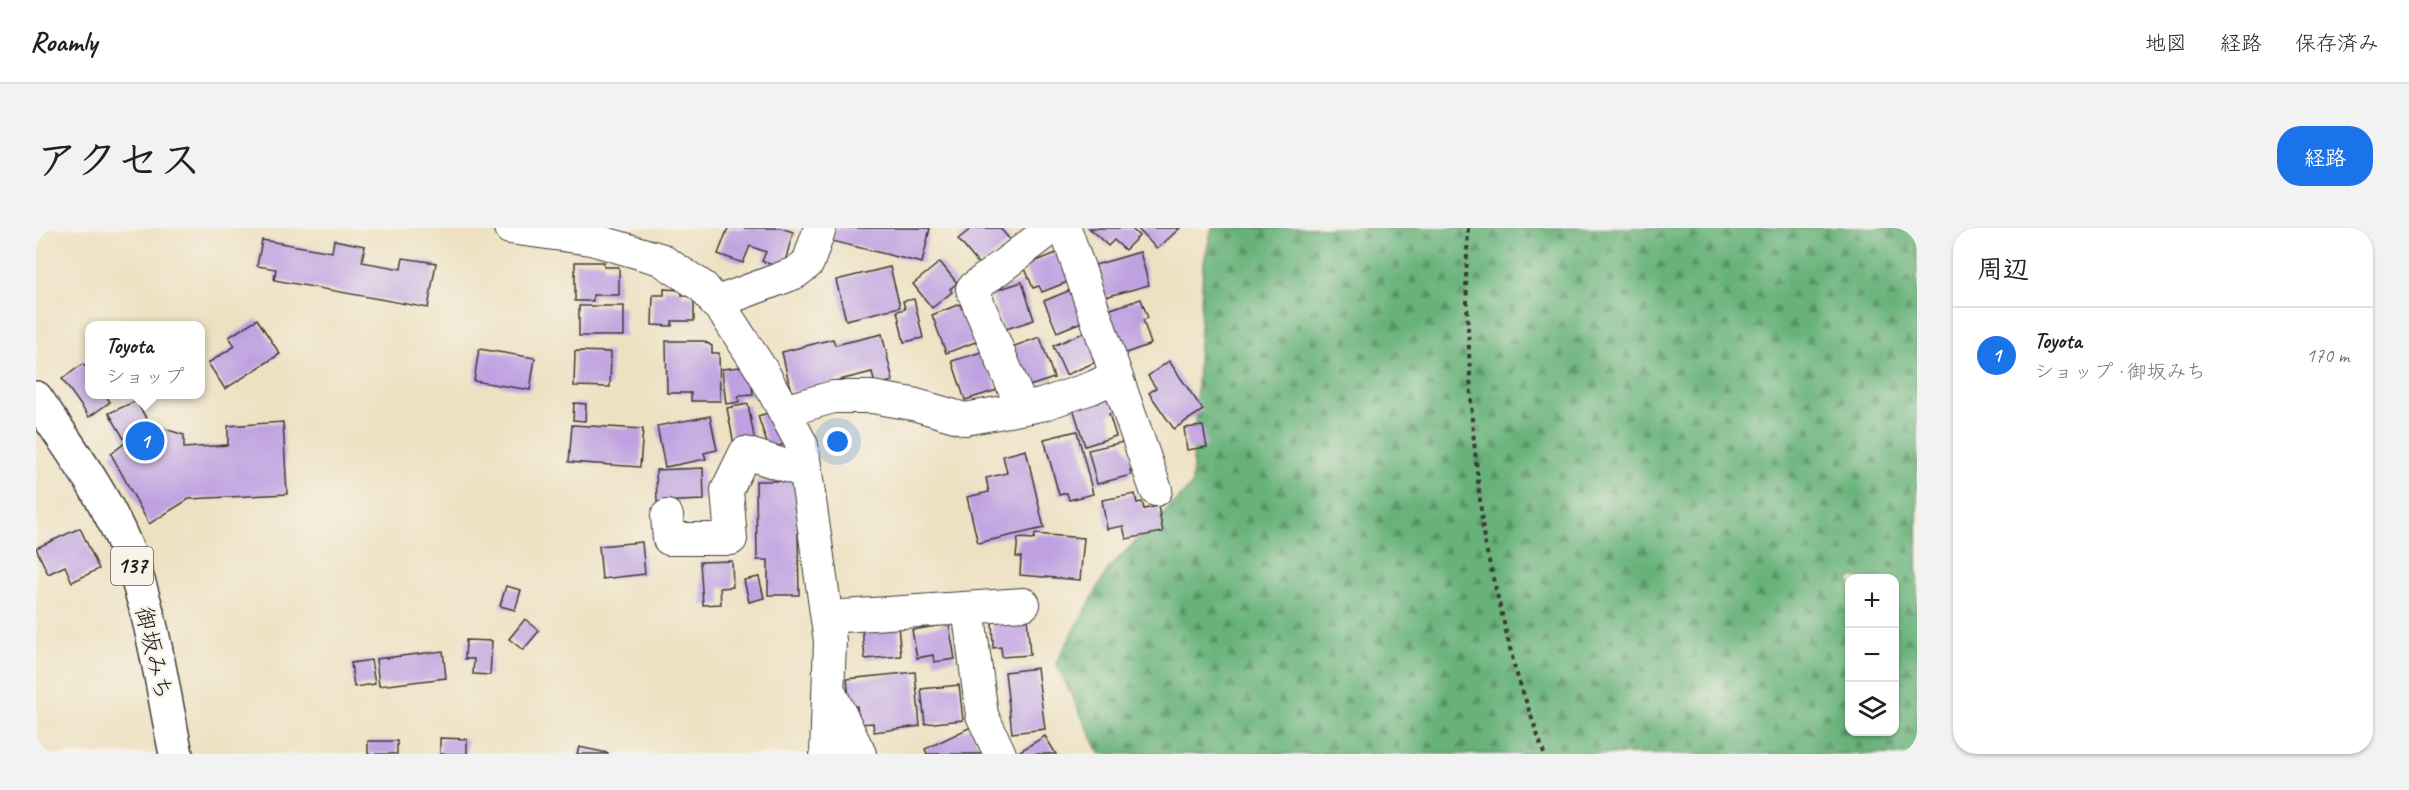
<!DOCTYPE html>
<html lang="ja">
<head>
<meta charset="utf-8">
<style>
  :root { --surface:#fff; --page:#f2f2f2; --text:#222; --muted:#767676; --line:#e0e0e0; --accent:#1a73e8 }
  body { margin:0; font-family:Caveat,"Klee One",sans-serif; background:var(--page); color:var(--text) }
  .controls { position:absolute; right:18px; bottom:18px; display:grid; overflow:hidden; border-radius:12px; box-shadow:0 2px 4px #0004 }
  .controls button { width:54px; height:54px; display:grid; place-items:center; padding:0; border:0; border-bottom:2px solid var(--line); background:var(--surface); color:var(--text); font:30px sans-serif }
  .you { position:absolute; left:802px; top:214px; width:21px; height:21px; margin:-15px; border:4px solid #fff; border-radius:50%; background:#1a73e8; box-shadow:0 0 0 9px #1a73e833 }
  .badge { display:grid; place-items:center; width:39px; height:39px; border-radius:50%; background:var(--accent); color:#fff; font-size:20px; font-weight:700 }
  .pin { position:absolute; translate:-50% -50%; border:3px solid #fff; box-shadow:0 2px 6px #0006 }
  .popup { position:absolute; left:49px; top:93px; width:120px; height:78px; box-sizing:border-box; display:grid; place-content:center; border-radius:12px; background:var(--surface); filter:drop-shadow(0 2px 4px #0005); font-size:20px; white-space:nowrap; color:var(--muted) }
  .popup b { font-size:22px; color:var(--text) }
  .popup::after { content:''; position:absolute; left:50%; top:100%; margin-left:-12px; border:12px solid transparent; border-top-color:var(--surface) }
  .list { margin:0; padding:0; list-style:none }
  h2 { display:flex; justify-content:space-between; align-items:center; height:78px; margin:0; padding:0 24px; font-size:26px }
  h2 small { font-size:20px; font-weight:400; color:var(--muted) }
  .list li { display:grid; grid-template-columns:39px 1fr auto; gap:18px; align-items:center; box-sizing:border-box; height:96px; padding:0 24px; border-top:2px solid var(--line) }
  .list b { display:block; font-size:22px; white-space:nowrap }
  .list p { margin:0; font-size:20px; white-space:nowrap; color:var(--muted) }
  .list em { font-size:20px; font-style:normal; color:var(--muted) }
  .icon { flex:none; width:33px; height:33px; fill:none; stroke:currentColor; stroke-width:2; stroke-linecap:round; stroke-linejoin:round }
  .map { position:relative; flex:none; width:1881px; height:526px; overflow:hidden; border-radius:24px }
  header { display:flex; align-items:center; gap:36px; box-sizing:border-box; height:84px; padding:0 30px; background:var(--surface); border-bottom:2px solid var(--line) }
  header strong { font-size:28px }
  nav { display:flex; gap:33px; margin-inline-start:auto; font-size:21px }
  .intro { display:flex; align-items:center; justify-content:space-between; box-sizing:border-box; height:144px; padding:0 36px }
  h1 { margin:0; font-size:42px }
  .button { padding:15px 27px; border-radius:24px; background:var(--accent); color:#fff; font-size:21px; font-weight:700 }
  main { display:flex; gap:36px; padding:0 36px }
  aside { flex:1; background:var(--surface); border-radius:24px; box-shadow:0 2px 4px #0004 }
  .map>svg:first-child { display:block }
  .forest { fill:url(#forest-firs); stroke:#42674b; stroke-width:1.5; fill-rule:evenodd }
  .building { fill:#bfa1e1 }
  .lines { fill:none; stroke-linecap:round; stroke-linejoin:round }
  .minor-casing { stroke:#3c3a35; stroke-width:34 }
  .trunk-casing { stroke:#3c3a35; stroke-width:36 }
  .path { stroke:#3c3a35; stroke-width:4; stroke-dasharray:4.5 4.5; stroke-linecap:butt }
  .minor { stroke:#fff; stroke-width:32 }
  .trunk { stroke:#fff; stroke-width:33 }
  .labels { text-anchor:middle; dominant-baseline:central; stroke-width:5; stroke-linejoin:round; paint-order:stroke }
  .shield { fill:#f7f3e8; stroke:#5e5c59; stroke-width:1.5 }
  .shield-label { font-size:22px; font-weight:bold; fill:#1c1c1c }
  .street-label { font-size:24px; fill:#1c1c1c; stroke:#f7f3e8 }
</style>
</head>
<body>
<header>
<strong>Roamly</strong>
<nav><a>地図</a><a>経路</a><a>保存済み</a></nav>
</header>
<div class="intro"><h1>アクセス</h1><a class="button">経路</a></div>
<main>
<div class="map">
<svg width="1881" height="526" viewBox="0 0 1881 526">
  <defs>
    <pattern id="forest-firs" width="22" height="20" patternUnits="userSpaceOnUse" patternTransform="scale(1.5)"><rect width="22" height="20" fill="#68b27a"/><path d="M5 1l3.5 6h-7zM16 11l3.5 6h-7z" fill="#559063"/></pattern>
  </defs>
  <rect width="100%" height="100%" fill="#f7f3e8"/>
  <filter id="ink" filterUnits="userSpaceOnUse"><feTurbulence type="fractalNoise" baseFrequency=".0167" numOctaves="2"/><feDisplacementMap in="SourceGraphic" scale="12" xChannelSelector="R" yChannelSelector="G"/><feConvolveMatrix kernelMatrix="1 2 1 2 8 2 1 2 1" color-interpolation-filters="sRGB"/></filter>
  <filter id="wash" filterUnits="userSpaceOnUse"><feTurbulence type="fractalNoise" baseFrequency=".008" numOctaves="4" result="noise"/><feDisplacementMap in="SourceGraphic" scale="24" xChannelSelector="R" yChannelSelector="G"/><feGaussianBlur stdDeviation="1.35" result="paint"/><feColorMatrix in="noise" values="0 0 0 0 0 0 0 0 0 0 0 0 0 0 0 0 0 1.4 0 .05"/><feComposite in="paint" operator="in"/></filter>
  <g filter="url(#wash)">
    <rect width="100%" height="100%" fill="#eee1c2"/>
    <path class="forest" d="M1176,0H1881V526H1064L1020,435L1073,340L1156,257L1167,39ZM1814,350H1858V503H1814Z"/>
    <g id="blocks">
      <g class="building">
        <path d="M692,0H745L757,4L747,41L726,33L730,24L714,18L707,35L682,26Z"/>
        <path d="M799,0H894L886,35L796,13Z"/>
        <path d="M936,0H964L975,13L944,38L922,11Z"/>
        <path d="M1053,0H1095L1103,8L1089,22L1078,12L1072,18Z"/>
        <path d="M1101,0H1144L1121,21Z"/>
        <path d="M226,12L296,24L298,12L329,18L326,34L365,41L367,30L400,35L392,80L238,52L240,41L221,38Z"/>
        <path d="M1023,24L1034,53L1006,64L1003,58L997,60L988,38Z"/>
        <path d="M1104,24L1113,57L1069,69L1059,37Z"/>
        <path d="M539,34H568V39H583V67H557V73H539Z"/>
        <path d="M904,34L921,55L914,61L916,64L896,80L877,56Z"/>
        <path d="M854,39L864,79L810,92L800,52Z"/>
        <path d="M986,54L998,92L967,102L955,64Z"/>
        <path d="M628,61L646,62V68H658V93H636V98L616,97L617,67H628Z"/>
        <path d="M1037,61L1050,92L1021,104L1008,73Z"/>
        <path d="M878,71L887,110L868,114L861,83L869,81L867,73Z"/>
        <path d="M1105,71L1112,90L1107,92L1115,116L1087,126L1072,82Z"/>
        <path d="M924,76L926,81L933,78L945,112L910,125L896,87Z"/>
        <rect x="543" y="78" width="45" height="30"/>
        <path d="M221,91L244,126L189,161L172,135L199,118L193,109Z"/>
        <path d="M1056,101L1069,130L1030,147L1017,118Z"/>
        <path d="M846,106L857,153L839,157L836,144L755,164L746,124L797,111L799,117Z"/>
        <path d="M1004,109L1018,150L987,160L973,120Z"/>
        <path d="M630,113H668L676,118V125H683L684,173H655V165H631Z"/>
        <path d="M443,121L499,130L494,162L438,153Z"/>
        <path d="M539,123L575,124L574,159L538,158Z"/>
        <path d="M949,123L961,162L929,172L916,133Z"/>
        <path d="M1133,133L1167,182L1138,201L1113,165L1120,160L1112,148Z"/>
        <path d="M47,136L54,145V166H69L74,174L53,189L26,151Z"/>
        <path d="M714,138L717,167L702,168L703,174L690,176L686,141Z"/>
        <path d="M1080,167L1085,182L1073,186L1080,208L1049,218L1037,180Z"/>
        <path d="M100,173L116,200L120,198L148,207V220L192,217V198L247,194L251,266L153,271L113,296L75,226L90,214L73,185Z"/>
        <path d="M538,175L550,176L549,193L537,192Z"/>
        <path d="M712,176L719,214L698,217L691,180Z"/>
        <path d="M742,182L752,215L733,221L722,188Z"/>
        <path d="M674,188L681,222L668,225L670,231L629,239L621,198Z"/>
        <path d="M536,197L607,201L604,239L533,234Z"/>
        <path d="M1167,198L1171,219L1151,222L1148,200Z"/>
        <path d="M1041,203L1057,266L1033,272L1031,265L1023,267L1008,211Z"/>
        <path d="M1087,214L1102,240L1094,242L1095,247L1061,256L1052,222Z"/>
        <path d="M990,222L1008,300L942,315L931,269L953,264L950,250L971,245L967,228Z"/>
        <path d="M667,240L668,272L621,274L620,242Z"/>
        <path d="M720,253H761L763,367H732V332H721Z"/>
        <path d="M1099,266L1101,275L1106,274L1108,281L1122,278L1127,304L1090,311L1087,298L1071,301L1066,272Z"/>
        <path d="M44,300L63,341L36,354L29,338L12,346L0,320Z"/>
        <path d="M999,306L1048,310L1044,352L984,347L985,329H980L982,310L998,311Z"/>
        <path d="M606,314L609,346L566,351L563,318Z"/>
        <path d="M696,333L697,359L684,360L685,376L667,377L664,334Z"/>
        <path d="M723,349L728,370L713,374L708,352Z"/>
        <path d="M470,358L485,362L479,382L464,378Z"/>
        <path d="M991,388L994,427L966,429L965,419L957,420L956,391Z"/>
        <path d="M489,391L503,403L487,422L473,411Z"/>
        <path d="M913,396L919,431L898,434L897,427L881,430L876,402Z"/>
        <path d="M862,398L865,428L829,431L826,401Z"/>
        <path d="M430,412L456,413L454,447L437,446L438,431H429Z"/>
        <path d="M407,423L410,450L343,458L340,431Z"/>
        <path d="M335,432L339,456L318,459L315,435Z"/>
        <path d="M1001,440L1009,501L976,505L969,444Z"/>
        <path d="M879,444L884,498L838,504L837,495L823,496L821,478L814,479L811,451Z"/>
        <path d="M923,457L927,492L889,496L885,461Z"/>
        <path d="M935,499L948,526H891L889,521Z"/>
        <path d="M1009,508L1020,526H985L984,523Z"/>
        <path d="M404,510L431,511V526H404Z"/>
        <rect x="332" y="513" width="29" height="13"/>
        <path d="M543,519L572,525V526H541Z"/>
      </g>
    </g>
  </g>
  <g filter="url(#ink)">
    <use href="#blocks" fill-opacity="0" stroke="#3c3a35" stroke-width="1.5"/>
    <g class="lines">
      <defs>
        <g id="minor">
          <path d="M474,0L555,11L624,31L667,59L690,87L727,144L766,217L794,413L790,526"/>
          <path d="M1029,0L1120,262"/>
          <path d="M679,75L759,45L772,35L784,0"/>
          <path d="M986,180L936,61L1016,0"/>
          <path d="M748,183L797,169H836L877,176L929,191L1005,177L1055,160L1079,149"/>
          <path d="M631,288L633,311H695L691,262L709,225L770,244"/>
          <path d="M932,380L946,487L964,526"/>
          <path d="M791,389L988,376"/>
          <path d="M794,465L824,526"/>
        </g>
        <path id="trunk" d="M0,170C33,219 69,267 91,322C117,386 126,459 140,526"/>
      </defs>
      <use href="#minor" class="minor-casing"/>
      <use href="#trunk" class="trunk-casing"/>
      <path class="path" d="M1432,0L1430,51L1436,193L1448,312L1479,441L1508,526"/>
      <use href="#minor" class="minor"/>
      <use href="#trunk" class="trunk"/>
    </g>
  </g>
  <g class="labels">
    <rect class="shield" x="75" y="319" width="42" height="38" rx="4.5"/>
    <g class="shield-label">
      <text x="96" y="338">137</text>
    </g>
    <g class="street-label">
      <text transform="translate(118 425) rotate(77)">御坂みち</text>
    </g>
  </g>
</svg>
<div class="controls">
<button>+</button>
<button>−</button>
<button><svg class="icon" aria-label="layers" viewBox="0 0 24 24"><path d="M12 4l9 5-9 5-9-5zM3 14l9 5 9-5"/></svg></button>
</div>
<div class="you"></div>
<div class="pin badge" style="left:109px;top:213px">1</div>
<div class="popup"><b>Toyota</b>ショップ</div>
</div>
<aside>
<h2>周辺<small></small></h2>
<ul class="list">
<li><span class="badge">1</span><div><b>Toyota</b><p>ショップ · 御坂みち</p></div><em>170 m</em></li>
</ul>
</aside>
</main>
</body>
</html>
